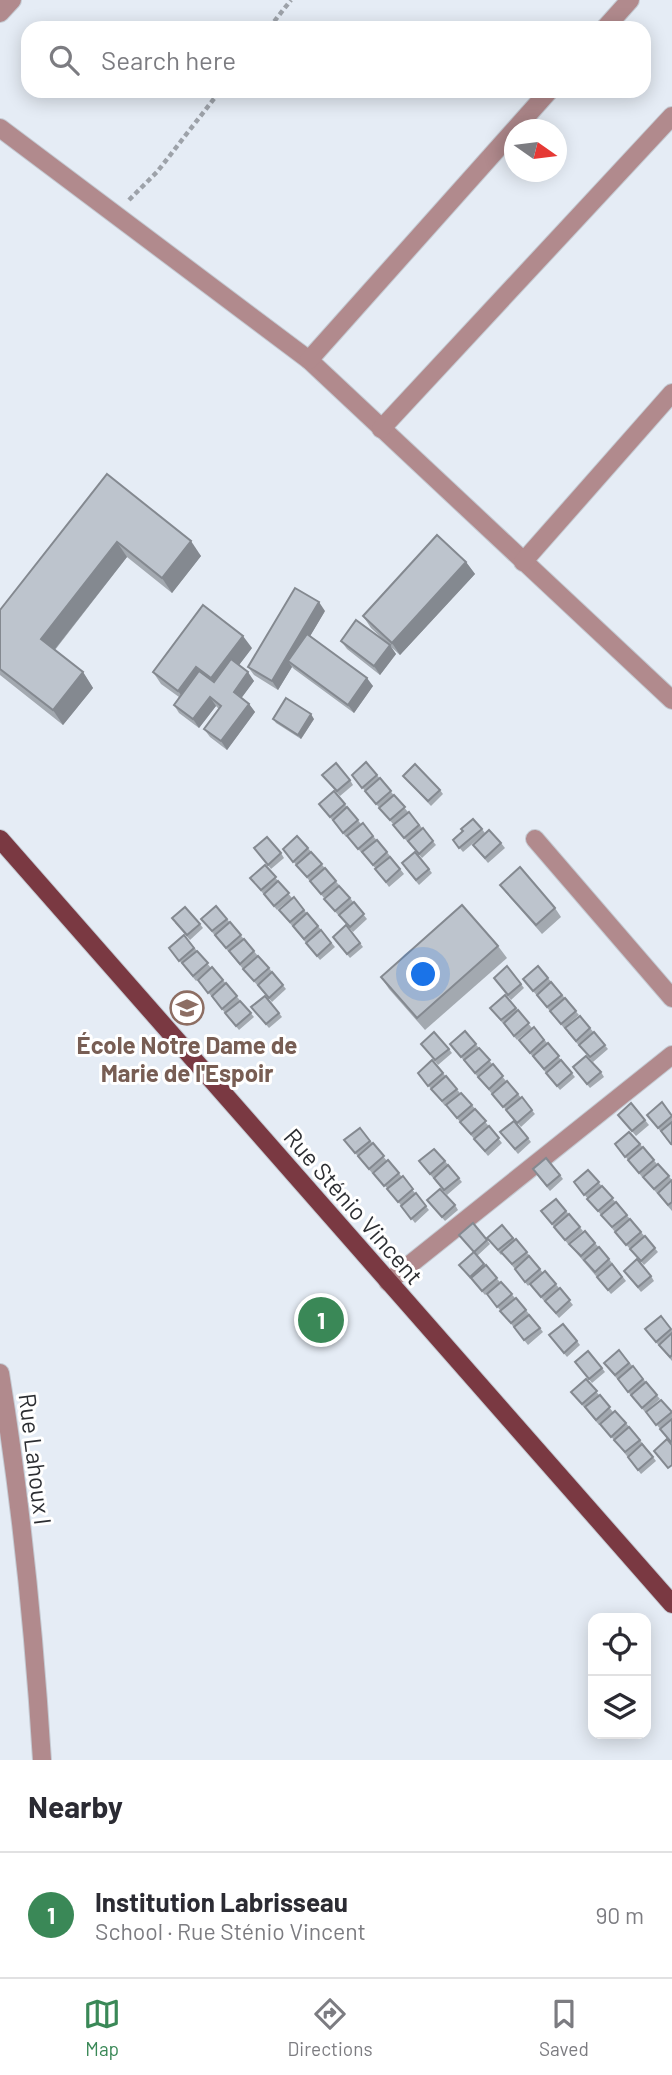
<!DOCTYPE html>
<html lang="en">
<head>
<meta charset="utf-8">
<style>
  :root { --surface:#fff; --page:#f2f2f3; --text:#2b2b33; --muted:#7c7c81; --line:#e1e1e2; --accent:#3a8857 }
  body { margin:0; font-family:Barlow,sans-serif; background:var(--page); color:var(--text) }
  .controls { position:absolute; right:21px; bottom:21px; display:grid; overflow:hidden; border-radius:14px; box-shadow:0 4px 18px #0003 }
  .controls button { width:63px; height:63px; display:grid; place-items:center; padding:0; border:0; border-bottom:2px solid var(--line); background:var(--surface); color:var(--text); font:35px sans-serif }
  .compass { position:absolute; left:504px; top:119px; width:63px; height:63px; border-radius:50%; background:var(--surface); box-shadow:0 4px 18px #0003; rotate:104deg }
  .you { position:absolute; left:424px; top:975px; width:24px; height:24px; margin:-18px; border:5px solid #fff; border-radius:50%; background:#1a73e8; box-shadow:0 0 0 10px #1a73e833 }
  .badge { display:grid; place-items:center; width:46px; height:46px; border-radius:50%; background:var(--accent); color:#fff; font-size:23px; font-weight:700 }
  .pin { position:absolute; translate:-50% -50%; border:4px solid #fff; box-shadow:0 2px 7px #0006 }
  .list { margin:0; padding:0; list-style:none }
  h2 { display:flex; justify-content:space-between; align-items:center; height:91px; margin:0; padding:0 28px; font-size:30px }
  h2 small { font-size:23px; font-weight:400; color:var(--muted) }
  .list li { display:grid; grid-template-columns:46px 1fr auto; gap:21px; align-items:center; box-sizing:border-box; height:126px; padding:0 28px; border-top:2px solid var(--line) }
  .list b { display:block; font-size:26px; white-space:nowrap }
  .list p { margin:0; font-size:23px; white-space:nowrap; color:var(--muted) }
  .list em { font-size:23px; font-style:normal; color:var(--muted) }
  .icon { flex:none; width:38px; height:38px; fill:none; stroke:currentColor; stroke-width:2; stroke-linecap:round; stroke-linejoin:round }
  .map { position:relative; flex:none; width:672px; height:1760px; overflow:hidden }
  .search { position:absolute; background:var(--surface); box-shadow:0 4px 18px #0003; left:21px; right:21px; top:21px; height:77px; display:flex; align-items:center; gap:18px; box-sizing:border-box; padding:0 24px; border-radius:21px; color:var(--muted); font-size:26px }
  .sheet { height:217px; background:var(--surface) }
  nav { display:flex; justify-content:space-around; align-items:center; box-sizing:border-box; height:98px; border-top:2px solid var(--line); background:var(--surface); font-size:19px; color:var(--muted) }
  nav a { display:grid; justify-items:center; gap:4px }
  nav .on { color:var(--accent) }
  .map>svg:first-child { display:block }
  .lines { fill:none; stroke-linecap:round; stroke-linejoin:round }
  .minor-casing { stroke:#c4cad2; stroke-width:20 }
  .primary-casing { stroke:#c4cad2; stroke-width:20 }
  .path { stroke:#9da2a9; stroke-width:4.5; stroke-dasharray:5 3.5; stroke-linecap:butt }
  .minor { stroke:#b18a8d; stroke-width:18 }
  .primary { stroke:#7a3942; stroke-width:18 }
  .wall { fill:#a3a9b0 }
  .shaded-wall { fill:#848990 }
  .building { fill:#bdc4cd; stroke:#848990; stroke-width:2 }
  .labels { text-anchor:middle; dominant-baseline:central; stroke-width:6; stroke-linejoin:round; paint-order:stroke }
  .education-label { font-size:24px; font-weight:bold; fill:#785e54; stroke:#fff }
  .street-label { font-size:24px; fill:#2c2e32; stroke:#fff }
</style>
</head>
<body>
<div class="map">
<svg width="672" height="1760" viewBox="0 0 672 1760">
  <rect width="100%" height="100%" fill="#e5ecf5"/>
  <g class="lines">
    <defs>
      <g id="minor">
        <path d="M0,13L12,0"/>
        <path d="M605,28L630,0"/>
        <path d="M0,128L309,360L672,700"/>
        <path d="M309,360L549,91"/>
        <path d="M381,429L672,116"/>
        <path d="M523,562L672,393"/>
        <path d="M535,839L672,998"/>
        <path d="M388,1282L672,1055"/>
        <path d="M0,1373C21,1501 34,1631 42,1760"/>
      </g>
      <path id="primary" d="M0,839L672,1604"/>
    </defs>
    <use href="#minor" class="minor-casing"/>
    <use href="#primary" class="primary-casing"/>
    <g class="path">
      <path d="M269,28L291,0"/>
      <path d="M129,200L157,172L220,91"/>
    </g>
    <use href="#minor" class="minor"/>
    <use href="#primary" class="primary"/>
  </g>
  <g class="wall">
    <path d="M107,474L201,556L172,593L127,557L55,650L83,672L93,688L63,725L0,675V610Z"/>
    <path d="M466,562L475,574L400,655L390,646L396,654L380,675L347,649L341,641L388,644L371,628L363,616Z"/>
    <path d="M325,611L310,636L373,686L354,713L294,669L292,667L278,690L254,675L248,667Z"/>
    <path d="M252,648L239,665L254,681L241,698L249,704L255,712L227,750L210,737L204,729L219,709L216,706L199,728L179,713L174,705L179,697L161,684L153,672Z"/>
    <path d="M273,719H314L301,739L276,723Z"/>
    <path d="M366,762L408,812L393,824L355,779Z"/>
    <path d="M322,775L350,780L353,785L340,796Z"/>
    <path d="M403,776L440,790L443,794L431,806Z"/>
    <path d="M334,791L361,824L346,837L319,804Z"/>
    <path d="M409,812L436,845L422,858L396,829Z"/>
    <path d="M482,829L485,833L463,852L453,840Z"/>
    <path d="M373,836L387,852L404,874L389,887L376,869L351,841Z"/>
    <path d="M501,843L505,848L488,863L473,845Z"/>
    <path d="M254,848L281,853L284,858L271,869Z"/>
    <path d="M308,848L339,885L324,898L286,853Z"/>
    <path d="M265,865L292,898L277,910L250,878Z"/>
    <path d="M405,868L429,869L432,873L419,885Z"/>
    <path d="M500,885L555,908L561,917L542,934L506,893Z"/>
    <path d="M350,898L367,919L353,932L324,899Z"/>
    <path d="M216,906L258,956L243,969L201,919Z"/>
    <path d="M279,910H304L318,926L335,947L320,960Z"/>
    <path d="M175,923L200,924L203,928L190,940Z"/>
    <path d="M184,935L211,968L196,981L169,948Z"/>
    <path d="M333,937L360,943L363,947L350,958Z"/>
    <path d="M498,946L507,958L425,1030L389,989L381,977Z"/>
    <path d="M538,966L579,1015L564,1028L523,979Z"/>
    <path d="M212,967L254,1017L239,1030L198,980Z"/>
    <path d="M269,968L286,989L272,1002L243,969Z"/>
    <path d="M497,982L521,984L524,988L511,1000Z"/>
    <path d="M505,995L532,1028L517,1040L493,1012Z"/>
    <path d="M251,1007L279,1013L282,1017L269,1028Z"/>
    <path d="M534,1027L575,1077L560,1090L519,1040Z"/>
    <path d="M590,1028L608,1049L593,1062L568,1033Z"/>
    <path d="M465,1031L506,1081L492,1094L450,1044Z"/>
    <path d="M421,1044L449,1049L452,1053L438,1065Z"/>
    <path d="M576,1071L601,1072L604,1077L590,1088Z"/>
    <path d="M418,1073H443L460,1093L445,1106Z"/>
    <path d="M492,1094H518L535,1114L521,1127Z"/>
    <path d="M446,1105H472L502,1143L488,1156Z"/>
    <path d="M618,1115L645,1120L649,1125L636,1136Z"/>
    <path d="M647,1115H672V1146L661,1132Z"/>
    <path d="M360,1128L387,1161L372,1173L344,1140Z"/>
    <path d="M500,1132L528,1138L531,1142L518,1154Z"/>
    <path d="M615,1144H640L657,1164L642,1177Z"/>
    <path d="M388,1160L429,1210L415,1223L388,1189L376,1177Z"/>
    <path d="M419,1161H445L462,1182L447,1195Z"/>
    <path d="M658,1164L672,1180V1211L643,1177Z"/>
    <path d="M588,1170L630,1219L615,1232L574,1182Z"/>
    <path d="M536,1174L560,1175L563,1179L550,1191Z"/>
    <path d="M556,1199L583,1231L568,1244L541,1211Z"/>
    <path d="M430,1204L455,1205L458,1210L445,1221Z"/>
    <path d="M502,1225L530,1256L515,1269L502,1254L501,1255L487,1238Z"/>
    <path d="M615,1232H641L658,1252L644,1265Z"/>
    <path d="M459,1235L487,1240L490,1244L477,1256L475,1254L500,1282L485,1295L459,1265L474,1252Z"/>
    <path d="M595,1243L609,1259L626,1281L611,1294L569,1244Z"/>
    <path d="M515,1269H540L543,1273L545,1271L573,1305L559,1318L545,1301H544L530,1284L528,1286Z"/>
    <path d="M624,1271L651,1276L654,1281L641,1292Z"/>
    <path d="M501,1282L515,1298L526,1310L543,1332L528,1345L487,1294Z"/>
    <path d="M661,1316L672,1330V1361L648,1333Z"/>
    <path d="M549,1335L577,1341L580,1345L567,1357Z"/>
    <path d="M619,1350L660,1399L645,1412L607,1367Z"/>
    <path d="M575,1362L602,1368L605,1372L592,1383Z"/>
    <path d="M586,1379L613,1412L599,1425L571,1392Z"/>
    <path d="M661,1400L672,1413V1443L646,1412Z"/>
    <path d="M626,1423L640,1440L656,1461L641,1474L615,1441L603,1428Z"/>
  </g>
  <g class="shaded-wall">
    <path d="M191,541L201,556L172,593L162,578Z"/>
    <path d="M117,542L127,557L51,654L41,639Z"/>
    <path d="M466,562L475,574L400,655L392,643Z"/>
    <path d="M319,602L325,611L293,665L288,661L292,667L278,690L272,681Z"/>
    <path d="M243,636L252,648L220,690L211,678Z"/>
    <path d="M390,645L396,654L380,675L374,666Z"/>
    <path d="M196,667L205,679L187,703L178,691Z"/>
    <path d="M83,672L93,688L63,725L53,710Z"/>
    <path d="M248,672L254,681L240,700L234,692Z"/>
    <path d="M367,678L373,686L354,713L348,705Z"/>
    <path d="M210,697L216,706L199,728L193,719Z"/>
    <path d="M249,704L255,712L227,750L221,741Z"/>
    <path d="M311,714L314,719L301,739L298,735Z"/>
  </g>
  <g class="building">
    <path d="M107,474L191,541L162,578L117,542L41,639L83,672L53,710L0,669V610Z"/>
    <path d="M437,535L466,562L392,643L363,616Z"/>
    <path d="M295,588L319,602L272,681L248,667Z"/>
    <path d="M203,605L243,636L211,678L196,667L178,691L153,672Z"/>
    <path d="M356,620L390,645L374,666L341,641Z"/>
    <path d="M307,634L367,678L348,705L288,661Z"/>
    <path d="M231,659L248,672L234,692L249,704L221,741L204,729L221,706L210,697L193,719L174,705L199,671L214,682Z"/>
    <path d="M286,698L311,714L298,735L273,719Z"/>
    <path d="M366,762L377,775L362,788L352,775Z"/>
    <path d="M336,763L350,780L337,791L322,775Z"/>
    <path d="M415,764L440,790L428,801L403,776Z"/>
    <path d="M380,778L391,791L376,804L365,791Z"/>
    <path d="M334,791L345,804L330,817L319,804Z"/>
    <path d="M394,795L405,807L390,820L379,808Z"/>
    <path d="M347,807L358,820L343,833L333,820Z"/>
    <path d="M409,812L419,825L404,838L393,825Z"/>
    <path d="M473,819L482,829L459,848L453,840L463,831L461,829Z"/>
    <path d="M363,823L373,836L358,849L347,836Z"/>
    <path d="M423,828L433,841L419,854L408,841Z"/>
    <path d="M489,830L501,843L485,858L473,845Z"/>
    <path d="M297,836L308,848L293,862L283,849Z"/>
    <path d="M267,837L281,853L268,865L254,848Z"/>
    <path d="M377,840L387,852L373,865L362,852Z"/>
    <path d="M311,852L322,864L307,877L296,865Z"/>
    <path d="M415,852L429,869L416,880L402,863Z"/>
    <path d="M390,857L400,869L386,882L375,869Z"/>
    <path d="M265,865L276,877L261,890L250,878Z"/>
    <path d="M520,867L555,908L536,925L500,885Z"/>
    <path d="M325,868L336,881L321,894L310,881Z"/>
    <path d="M278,881L289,893L274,906L264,894Z"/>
    <path d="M339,886L350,898L335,911L324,899Z"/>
    <path d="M294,897L304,910L290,922L279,910Z"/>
    <path d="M354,902L364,914L350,927L339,915Z"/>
    <path d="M462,905L498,946L417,1018L381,977Z"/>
    <path d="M216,906L227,919L212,931L201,919Z"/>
    <path d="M185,907L200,924L187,935L172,918Z"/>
    <path d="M307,913L318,926L304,939L293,926Z"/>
    <path d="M230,922L241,935L226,948L215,935Z"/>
    <path d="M346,925L360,943L347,954L333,937Z"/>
    <path d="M321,930L331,943L317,956L306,943Z"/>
    <path d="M184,935L194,948L179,961L169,948Z"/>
    <path d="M244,939L254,951L240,964L229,951Z"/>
    <path d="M197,951L208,963L193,976L182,963Z"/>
    <path d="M258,956L269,968L254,981L243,969Z"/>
    <path d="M507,966L521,984L508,995L494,978Z"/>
    <path d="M538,966L548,978L533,991L523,979Z"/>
    <path d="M212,967L223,980L208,993L198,980Z"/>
    <path d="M272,972L283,985L269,998L258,985Z"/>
    <path d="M551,982L562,995L547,1007L537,995Z"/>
    <path d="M226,983L237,996L222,1009L212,996Z"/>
    <path d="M505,995L516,1008L501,1020L490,1008Z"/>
    <path d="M265,996L279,1013L266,1024L251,1007Z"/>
    <path d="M565,998L576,1011L561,1024L550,1011Z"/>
    <path d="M240,1001L251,1013L236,1026L225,1013Z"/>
    <path d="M518,1010L529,1023L514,1036L504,1023Z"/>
    <path d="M580,1016L590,1028L576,1041L565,1028Z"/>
    <path d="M534,1027L544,1040L530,1053L519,1040Z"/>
    <path d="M465,1031L476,1044L461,1057L450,1044Z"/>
    <path d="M434,1032L449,1049L435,1060L421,1044Z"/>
    <path d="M594,1032L605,1045L590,1057L579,1045Z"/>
    <path d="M548,1043L559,1056L544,1069L533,1056Z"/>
    <path d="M479,1048L490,1060L475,1073L464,1060Z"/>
    <path d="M586,1056L601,1072L587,1084L573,1067Z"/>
    <path d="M432,1060L443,1073L428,1086L418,1073Z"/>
    <path d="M561,1060L572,1073L557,1086L546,1073Z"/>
    <path d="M493,1064L503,1076L489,1089L478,1077Z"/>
    <path d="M446,1076L457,1089L442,1101L431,1089Z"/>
    <path d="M507,1081L518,1094L503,1107L492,1094Z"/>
    <path d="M461,1093L472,1105L457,1118L446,1105Z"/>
    <path d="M522,1097L532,1110L517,1123L506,1110Z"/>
    <path d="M662,1102L672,1116L658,1128L647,1115Z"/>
    <path d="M631,1103L645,1120L632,1131L618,1115Z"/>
    <path d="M475,1109L486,1121L471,1134L460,1122Z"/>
    <path d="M514,1121L528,1138L515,1149L500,1132Z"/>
    <path d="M672,1122V1144H671L661,1131Z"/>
    <path d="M489,1126L499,1138L485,1151L474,1139Z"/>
    <path d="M360,1128L370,1141L355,1153L344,1140Z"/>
    <path d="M629,1132L640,1144L625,1157L615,1144Z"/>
    <path d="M373,1143L384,1156L369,1169L358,1156Z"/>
    <path d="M643,1147L654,1160L639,1173L628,1160Z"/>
    <path d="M434,1149L445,1161L430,1174L419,1161Z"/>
    <path d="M546,1158L560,1175L547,1186L533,1169Z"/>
    <path d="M388,1160L399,1173L384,1186L373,1173Z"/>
    <path d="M658,1164L669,1176L654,1189L643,1177Z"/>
    <path d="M448,1165L459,1178L444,1190L434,1178Z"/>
    <path d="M588,1170L599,1182L584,1195L574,1182Z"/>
    <path d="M403,1176L413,1189L398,1202L387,1189Z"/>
    <path d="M672,1180V1202L668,1205L658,1193Z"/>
    <path d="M602,1186L613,1198L598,1211L587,1199Z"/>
    <path d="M440,1189L455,1205L442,1217L427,1200Z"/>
    <path d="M416,1193L426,1206L411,1219L401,1206Z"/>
    <path d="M556,1199L566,1211L552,1224L541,1211Z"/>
    <path d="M616,1202L627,1215L612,1227L601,1215Z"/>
    <path d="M569,1214L580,1227L565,1240L554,1227Z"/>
    <path d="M630,1219L641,1232L626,1245L615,1232Z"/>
    <path d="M473,1223L487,1240L474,1252L459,1235Z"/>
    <path d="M502,1225L513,1238L498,1250L487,1238Z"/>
    <path d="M585,1231L595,1243L581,1256L569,1244Z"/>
    <path d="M645,1236L655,1248L641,1261L630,1249Z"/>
    <path d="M516,1239L527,1252L512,1264L501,1252Z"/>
    <path d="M599,1247L609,1259L595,1272L584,1260Z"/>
    <path d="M474,1252L484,1264L470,1277L459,1265Z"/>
    <path d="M529,1256L540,1269L525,1282L515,1269Z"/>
    <path d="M637,1259L651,1276L638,1287L624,1271Z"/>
    <path d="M612,1264L622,1277L608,1290L597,1277Z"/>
    <path d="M486,1265L497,1278L482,1291L471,1278Z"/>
    <path d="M545,1271L556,1284L541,1297L530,1284Z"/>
    <path d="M501,1282L512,1294L497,1307L487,1294Z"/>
    <path d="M560,1288L570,1300L556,1313L545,1301Z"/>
    <path d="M516,1298L526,1310L511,1323L500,1311Z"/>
    <path d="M529,1315L540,1328L524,1340L514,1327Z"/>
    <path d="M661,1316L671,1329L656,1342L645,1329Z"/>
    <path d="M563,1324L577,1341L564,1353L549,1335Z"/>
    <path d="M672,1333V1355L670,1357L659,1345Z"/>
    <path d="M619,1350L629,1363L615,1375L604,1363Z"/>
    <path d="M588,1351L602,1368L589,1379L575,1362Z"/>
    <path d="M633,1366L643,1379L628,1392L618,1379Z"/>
    <path d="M586,1379L597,1391L582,1404L571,1392Z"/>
    <path d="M646,1382L657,1395L642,1408L631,1395Z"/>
    <path d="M600,1395L610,1407L596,1420L585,1407Z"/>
    <path d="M661,1400L672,1412L656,1425L646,1412Z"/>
    <path d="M615,1411L626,1423L611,1437L600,1424Z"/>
    <path d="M672,1419V1441L671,1442L660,1429Z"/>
    <path d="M629,1427L640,1440L625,1452L614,1440Z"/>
    <path d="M667,1439L672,1445V1465L668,1468L654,1451Z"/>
    <path d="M642,1444L653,1457L638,1470L628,1457Z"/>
  </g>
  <defs>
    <symbol id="school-ring" viewBox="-11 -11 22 22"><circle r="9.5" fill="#fff" stroke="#8d6e63" stroke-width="1.5"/><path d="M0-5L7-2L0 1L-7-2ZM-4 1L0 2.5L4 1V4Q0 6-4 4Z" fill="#8d6e63"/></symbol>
  </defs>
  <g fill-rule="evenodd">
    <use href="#school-ring" x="168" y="989" width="38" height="38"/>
  </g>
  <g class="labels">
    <g class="education-label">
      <text x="187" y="1044">École Notre Dame de<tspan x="187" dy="28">Marie de l'Espoir</tspan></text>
    </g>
    <g class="street-label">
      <text transform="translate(354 1206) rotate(49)">Rue Sténio Vincent</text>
      <text transform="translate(36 1459) rotate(83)">Rue Lahoux I</text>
    </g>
  </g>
</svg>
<div class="controls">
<button><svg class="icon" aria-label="locate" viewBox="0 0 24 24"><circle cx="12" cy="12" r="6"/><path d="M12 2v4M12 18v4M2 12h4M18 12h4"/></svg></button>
<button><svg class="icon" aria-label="layers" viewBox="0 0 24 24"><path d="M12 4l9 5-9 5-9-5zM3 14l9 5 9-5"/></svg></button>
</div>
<svg class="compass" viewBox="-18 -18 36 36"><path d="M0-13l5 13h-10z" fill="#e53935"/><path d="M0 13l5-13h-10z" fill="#7c7c81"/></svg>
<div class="you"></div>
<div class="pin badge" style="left:321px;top:1320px">1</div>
<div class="search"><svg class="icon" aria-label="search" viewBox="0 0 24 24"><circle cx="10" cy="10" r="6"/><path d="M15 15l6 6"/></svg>Search here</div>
</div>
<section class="sheet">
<h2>Nearby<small></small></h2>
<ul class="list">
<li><span class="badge">1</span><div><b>Institution Labrisseau</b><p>School · Rue Sténio Vincent</p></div><em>90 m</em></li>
</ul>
</section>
<nav>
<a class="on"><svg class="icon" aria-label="map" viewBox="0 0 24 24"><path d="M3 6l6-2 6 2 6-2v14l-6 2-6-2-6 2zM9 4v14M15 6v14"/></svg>Map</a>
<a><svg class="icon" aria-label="directions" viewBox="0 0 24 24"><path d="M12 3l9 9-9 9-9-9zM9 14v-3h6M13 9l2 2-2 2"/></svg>Directions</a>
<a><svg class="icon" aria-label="saved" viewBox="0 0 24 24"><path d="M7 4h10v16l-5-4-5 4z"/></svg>Saved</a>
</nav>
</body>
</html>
